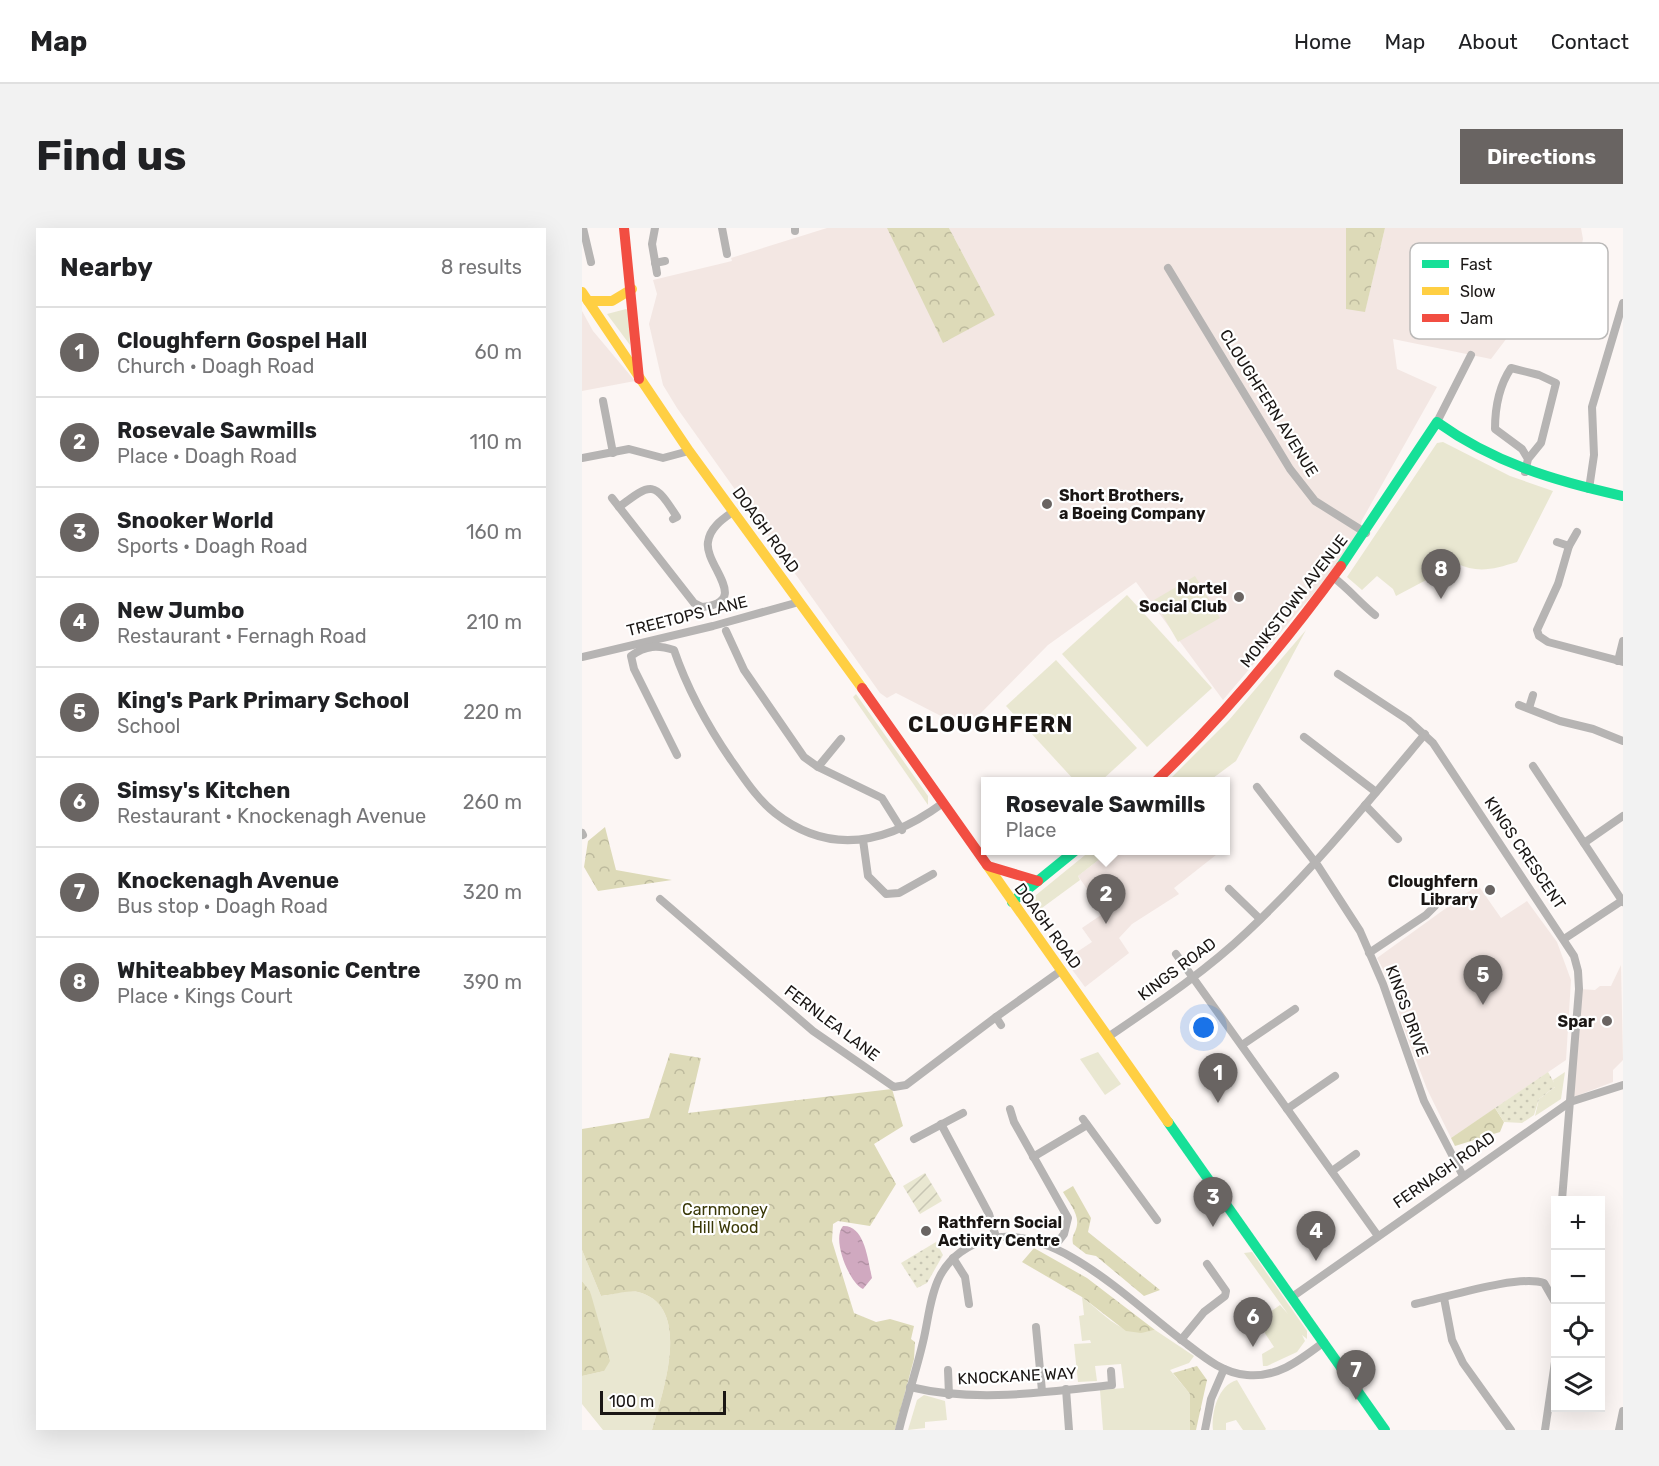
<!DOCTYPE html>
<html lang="en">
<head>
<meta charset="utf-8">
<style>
  :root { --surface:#fff; --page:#f2f2f2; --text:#202124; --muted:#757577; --line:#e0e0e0; --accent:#696462 }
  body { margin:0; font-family:Rubik,sans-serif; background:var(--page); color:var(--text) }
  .controls { position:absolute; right:18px; bottom:18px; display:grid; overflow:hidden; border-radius:0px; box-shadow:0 6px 24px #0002 }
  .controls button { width:54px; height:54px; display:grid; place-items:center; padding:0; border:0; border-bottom:2px solid var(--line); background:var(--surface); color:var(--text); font:30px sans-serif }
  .scale { position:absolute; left:18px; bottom:15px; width:126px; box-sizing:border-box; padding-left:6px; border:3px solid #1a1614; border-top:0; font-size:16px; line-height:21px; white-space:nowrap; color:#1a1614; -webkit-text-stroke:4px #fff; paint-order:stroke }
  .you { position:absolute; left:622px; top:800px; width:21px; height:21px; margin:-15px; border:4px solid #fff; border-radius:50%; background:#1a73e8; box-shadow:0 0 0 9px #1a73e833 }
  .badge { display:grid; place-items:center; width:39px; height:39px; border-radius:50%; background:var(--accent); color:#fff; font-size:20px; font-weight:700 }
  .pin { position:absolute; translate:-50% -50px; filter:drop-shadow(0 2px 3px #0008) }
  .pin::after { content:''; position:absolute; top:32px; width:21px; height:18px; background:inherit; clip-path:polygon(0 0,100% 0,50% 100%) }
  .popup { position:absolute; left:399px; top:549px; width:249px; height:78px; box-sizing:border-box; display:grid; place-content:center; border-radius:0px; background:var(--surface); filter:drop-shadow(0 2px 4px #0005); font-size:20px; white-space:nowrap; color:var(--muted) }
  .popup b { font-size:22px; color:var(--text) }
  .popup::after { content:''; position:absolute; left:50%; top:100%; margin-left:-12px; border:12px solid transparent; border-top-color:var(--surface) }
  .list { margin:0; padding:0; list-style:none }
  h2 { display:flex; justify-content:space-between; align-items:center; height:78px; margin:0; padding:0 24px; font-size:26px }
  h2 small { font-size:20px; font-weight:400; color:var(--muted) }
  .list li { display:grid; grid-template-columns:39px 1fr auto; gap:18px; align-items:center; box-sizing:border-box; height:90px; padding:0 24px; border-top:2px solid var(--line) }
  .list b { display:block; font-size:22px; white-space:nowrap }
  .list p { margin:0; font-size:20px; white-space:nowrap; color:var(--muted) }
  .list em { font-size:20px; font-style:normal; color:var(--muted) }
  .icon { flex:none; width:33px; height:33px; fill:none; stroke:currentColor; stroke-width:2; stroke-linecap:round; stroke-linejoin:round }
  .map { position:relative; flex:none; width:1041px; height:1202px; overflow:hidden; border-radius:0px }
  header { display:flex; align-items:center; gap:36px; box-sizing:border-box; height:84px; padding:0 30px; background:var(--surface); border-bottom:2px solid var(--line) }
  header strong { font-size:28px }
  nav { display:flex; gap:33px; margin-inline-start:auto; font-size:21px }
  .intro { display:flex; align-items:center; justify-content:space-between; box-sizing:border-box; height:144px; padding:0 36px }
  h1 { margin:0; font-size:42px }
  .button { padding:15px 27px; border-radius:0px; background:var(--accent); color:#fff; font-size:21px; font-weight:700 }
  main { display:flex; gap:36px; padding:0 36px }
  aside { flex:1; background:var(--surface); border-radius:0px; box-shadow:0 6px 24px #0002 }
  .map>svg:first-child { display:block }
  .built { fill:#f3e7e3 }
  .grass { fill:#e9e7d1 }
  .forest { fill:url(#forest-crowns) }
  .park { fill:url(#park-dots) }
  .garden { fill:url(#garden-furrows) }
  .water { fill:url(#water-ripples) }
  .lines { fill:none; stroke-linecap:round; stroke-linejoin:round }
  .street { stroke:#b6b4b3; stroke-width:8 }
  .fast { stroke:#16e098; stroke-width:10 }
  .slow { stroke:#ffcf43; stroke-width:10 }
  .jam { stroke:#f24e42; stroke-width:10 }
  .poi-dot { fill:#696462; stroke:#fff; stroke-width:2 }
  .labels { text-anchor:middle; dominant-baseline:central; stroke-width:4.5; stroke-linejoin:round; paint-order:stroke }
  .street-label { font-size:16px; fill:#1a1614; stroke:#fff }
  .poi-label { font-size:16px; font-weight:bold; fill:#1a1614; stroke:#fff; text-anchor:end }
  .park-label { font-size:16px; fill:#3a3807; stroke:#fff }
  .district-label { font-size:22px; font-weight:bold; letter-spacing:1.5px; fill:#1a1614; stroke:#fff }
  .key { fill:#fff; stroke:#bab9b8; stroke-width:1.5 }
  .key-label { font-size:16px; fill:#1a1614 }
</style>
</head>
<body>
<header>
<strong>Map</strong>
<nav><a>Home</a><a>Map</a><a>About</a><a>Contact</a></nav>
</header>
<div class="intro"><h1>Find us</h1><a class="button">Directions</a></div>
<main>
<aside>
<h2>Nearby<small>8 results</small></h2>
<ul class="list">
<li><span class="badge">1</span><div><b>Cloughfern Gospel Hall</b><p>Church · Doagh Road</p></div><em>60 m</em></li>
<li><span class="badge">2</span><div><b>Rosevale Sawmills</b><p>Place · Doagh Road</p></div><em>110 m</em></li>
<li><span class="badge">3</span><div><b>Snooker World</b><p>Sports · Doagh Road</p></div><em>160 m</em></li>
<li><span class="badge">4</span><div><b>New Jumbo</b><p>Restaurant · Fernagh Road</p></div><em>210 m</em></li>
<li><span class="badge">5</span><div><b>King's Park Primary School</b><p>School</p></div><em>220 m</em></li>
<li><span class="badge">6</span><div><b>Simsy's Kitchen</b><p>Restaurant · Knockenagh Avenue</p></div><em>260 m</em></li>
<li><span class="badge">7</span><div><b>Knockenagh Avenue</b><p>Bus stop · Doagh Road</p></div><em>320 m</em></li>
<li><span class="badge">8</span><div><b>Whiteabbey Masonic Centre</b><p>Place · Kings Court</p></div><em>390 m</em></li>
</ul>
</aside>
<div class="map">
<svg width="1041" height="1202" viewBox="0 0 1041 1202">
  <defs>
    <pattern id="forest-crowns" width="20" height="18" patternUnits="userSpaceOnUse" patternTransform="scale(1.5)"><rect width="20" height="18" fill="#dddab8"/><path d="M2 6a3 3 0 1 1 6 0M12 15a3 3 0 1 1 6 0" fill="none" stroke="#bdba9d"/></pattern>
    <pattern id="park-dots" width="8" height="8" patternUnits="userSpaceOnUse" patternTransform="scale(1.5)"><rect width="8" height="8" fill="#e9e7d1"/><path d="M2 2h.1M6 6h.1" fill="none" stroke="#c7c5b3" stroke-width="1.8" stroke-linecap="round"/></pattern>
    <pattern id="garden-furrows" width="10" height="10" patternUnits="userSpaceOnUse" patternTransform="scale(1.5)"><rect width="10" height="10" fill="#e9e7d1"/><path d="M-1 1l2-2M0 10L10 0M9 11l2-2" fill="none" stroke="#c7c5b3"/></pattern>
    <pattern id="water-ripples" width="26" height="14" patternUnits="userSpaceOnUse" patternTransform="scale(1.5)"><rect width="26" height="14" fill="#d0a9c0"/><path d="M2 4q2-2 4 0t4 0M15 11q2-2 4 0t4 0" fill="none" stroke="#b291a4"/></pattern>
  </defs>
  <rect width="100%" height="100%" fill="#fcf6f4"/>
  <g class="built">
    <path d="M245,0H308L413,87L367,0H766L783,83L803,0H999L1001,11L985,87L949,78L909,131L811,111L815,141L855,159L780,292L774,316L641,472L554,354L466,417L394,490L361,489L314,465L305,470L298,465L95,180L81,157L67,96L75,66L71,52L150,33L149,30Z"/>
    <path d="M0,83L11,103L53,153L0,163Z"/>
    <path d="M528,623H639L592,660L597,666L550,696L537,710L547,725L503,759L483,732L510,714L500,700L522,685L496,648Z"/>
    <path d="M896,657L919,690L945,673L975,714L989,752L984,832L869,910L845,861L821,798L809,756L795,730Z"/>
    <path d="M1039,737L1041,832L1031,842V854L989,870L997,761L1013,762L1018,758H1029Z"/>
  </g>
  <g class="grass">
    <path d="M44,81L46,82L48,117L25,86Z"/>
    <path d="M861,214L928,248L971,263L935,334C912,341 896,346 874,335L849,343L848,350L814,368L811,361L795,348L780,362L765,349L855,215Z"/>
    <path d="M613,348L638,390L596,414L572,372Z"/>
    <path d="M545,367L630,460L565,519L480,426Z"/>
    <path d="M724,402L654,533L627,553H586L647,492Z"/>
    <path d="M474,432L555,520L519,553H493L424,478Z"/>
    <path d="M274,466L346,568V577L271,469Z"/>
    <path d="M508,623H528L496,648L498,652L449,688L448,672Z"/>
    <path d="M516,824L539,856L523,867L498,831Z"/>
    <path d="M983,844L979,871L953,888L957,871L973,859L971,852Z"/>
    <path d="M0,1022L19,1068C29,1067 46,1061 56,1064C112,1078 80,1166 70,1202H21L0,1176V1148L22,1143L8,1063L0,1053Z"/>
    <path d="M670,1024L725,1103V1111L720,1107L723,1113L715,1124L685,1138H681L680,1126L692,1119L675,1093L698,1077L706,1086L662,1025Z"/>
    <path d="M500,1069C525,1088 539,1110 573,1102L612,1128L607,1135L588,1142L608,1166V1202H521L518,1162L542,1160L539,1136L513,1138L515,1153L496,1154L492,1116L509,1115L508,1112L500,1113L497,1088L502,1087Z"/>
    <path d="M655,1152L684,1201L683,1202H661L654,1192L644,1195V1202H631C629,1185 636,1157 655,1152Z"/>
    <path d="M342,1167L363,1173L365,1192L343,1194V1200L326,1202L335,1172Z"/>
  </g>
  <g class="forest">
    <path d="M305,0H367L413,87L361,115Z"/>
    <path d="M764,0H803L783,84L764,81Z"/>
    <path d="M23,599L34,642L90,652L16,663L2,639L6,613Z"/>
    <path d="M88,825L119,830L106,885L310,861L321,898L292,916L314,956L288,998L256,993L251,996L250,1013L272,1085L294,1094L308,1091L332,1098L329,1111L333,1114L332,1131L313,1202H70C80,1166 112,1078 56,1064C46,1062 29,1067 19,1068L0,1022V901L67,890Z"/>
    <path d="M913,880L922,894L918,904L873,918L869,910Z"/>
    <path d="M491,958L509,990L506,1004L578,1062L562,1068L514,1028L504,1026L491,1016C489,1007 494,1005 495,997C497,986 486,973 481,964Z"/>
    <path d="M452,1020L505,1050L573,1102L559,1105L544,1103L500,1069L440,1034Z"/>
    <path d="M0,1053L8,1063L28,1133L22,1143L0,1148Z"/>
    <path d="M615,1138L625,1152L614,1202H608V1166L591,1145Z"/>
  </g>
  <g class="park">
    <path d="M966,844L974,858L957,871L952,887L940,895L922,894L913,880Z"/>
    <path d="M354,1014L361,1027L345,1055L335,1060L319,1035Z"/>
  </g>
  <path class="garden" d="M343,945L360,973L338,986L321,958Z"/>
  <path class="water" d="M261,998C283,997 286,1033 290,1050L281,1061C268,1056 249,1011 261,998Z"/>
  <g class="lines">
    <g class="street">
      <path d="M1,0L9,34"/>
      <path d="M73,0L70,16L75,45"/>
      <path d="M140,0L145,26"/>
      <path d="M213,0V3"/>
      <path d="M73,35L83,33"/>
      <path d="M586,40L708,241L733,273L784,305"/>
      <path d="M21,173L31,225"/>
      <path d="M855,194L889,127"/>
      <path d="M0,230L47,221L81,230L107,223"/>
      <path d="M943,244L946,231L940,221L913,201C913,180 917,158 929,140L957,147L974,155L959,215L946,231"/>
      <path d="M1007,261L1012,227L1010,179L1041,75"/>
      <path d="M30,270L112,375L120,379C170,374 122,337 126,314C128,299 141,291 152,283"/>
      <path d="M37,279C70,254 72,253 95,289L91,291"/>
      <path d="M995,304L987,318L976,356L955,402L957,408L966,414L1041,434"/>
      <path d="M975,314L987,318"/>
      <path d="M751,349C767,361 778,375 793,387"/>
      <path d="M144,403L162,442L222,529L236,539L300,570L320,602"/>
      <path d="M0,429L131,398L217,374"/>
      <path d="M1036,433L1041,413"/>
      <path d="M756,446L826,492L851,515L992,728L996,743L997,761L980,972"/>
      <path d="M937,477L978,493L1011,501L1041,513"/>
      <path d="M947,480L951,467"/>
      <path d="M722,509L794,564"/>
      <path d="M95,527L52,441L49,428C64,417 76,417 92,422C106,463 125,497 149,532C162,550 175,571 193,585C250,630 308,614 361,575"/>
      <path d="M951,538L1041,674"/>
      <path d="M236,539L259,511"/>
      <path d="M675,559L736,638L778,703L801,756L842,873L881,948"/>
      <path d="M783,577L816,611"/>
      <path d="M0,605L1,607"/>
      <path d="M281,612L286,648L304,666L317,665L351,646"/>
      <path d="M1002,615L1041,588"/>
      <path d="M647,661L678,691"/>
      <path d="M78,671L231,803L312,859L324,857L414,789"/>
      <path d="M982,711L1041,672"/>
      <path d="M787,725L844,687L853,678"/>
      <path d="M594,726L796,1008"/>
      <path d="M419,797L414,789L480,742"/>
      <path d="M526,809C573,777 623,744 665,704C729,644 786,574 843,506"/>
      <path d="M660,817L713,781"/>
      <path d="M428,881L432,894L486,990L482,1006L472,1019"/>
      <path d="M705,881L753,848"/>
      <path d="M501,891L575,992"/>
      <path d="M359,896L407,986L414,1009"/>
      <path d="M332,911L381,885"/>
      <path d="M451,929L505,897"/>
      <path d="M750,943L774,926"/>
      <path d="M371,1030L383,1049L387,1076"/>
      <path d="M710,1069L988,874L1041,857"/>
      <path d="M862,1070L870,1112L881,1135L929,1202"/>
      <path d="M833,1076C863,1070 936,1046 962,1055L974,1076"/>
      <path d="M454,1099L460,1163"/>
      <path d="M599,1112L622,1084L643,1068L644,1063L625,1036"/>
      <path d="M366,1142L367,1167"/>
      <path d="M328,1159C395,1175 463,1164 530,1157L529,1143"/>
      <path d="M484,1161L487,1202"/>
      <path d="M317,1202C324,1173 334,1144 341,1114C346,1094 348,1067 358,1048C368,1029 386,1016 407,1011C474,994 554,1079 605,1116C623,1130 641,1145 665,1147C696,1150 718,1132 742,1114"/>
      <path d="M623,1202L629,1171L642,1141"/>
      <path d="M963,1202L974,1127"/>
      <path d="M1037,1202L1041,1183"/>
    </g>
    <g class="fast">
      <path d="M759,338L855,194C912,235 973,253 1041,268"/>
      <path d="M430,674L494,622"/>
      <path d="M586,894L803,1202"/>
    </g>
    <g class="slow">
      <path d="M0,64L107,223L280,460"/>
      <path d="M6,73H30L50,61"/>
      <path d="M405,637L586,894"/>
    </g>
    <g class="jam">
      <path d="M42,0L57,151"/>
      <path d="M280,460L405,637"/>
      <path d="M573,554C643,487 703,415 759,338"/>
      <path d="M406,638L456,653"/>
    </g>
  </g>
  <g class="poi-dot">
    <circle cx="465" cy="276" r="6"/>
    <circle cx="657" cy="369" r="6"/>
    <circle cx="908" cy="662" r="6"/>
    <circle cx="1025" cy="793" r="6"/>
    <circle cx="344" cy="1003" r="6"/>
  </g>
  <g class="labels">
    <g class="street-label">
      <text transform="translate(687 175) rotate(58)">CLOUGHFERN AVENUE</text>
      <text transform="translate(184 302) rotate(54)">DOAGH ROAD</text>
      <text transform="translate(712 373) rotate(-52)">MONKSTOWN AVENUE</text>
      <text transform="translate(105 388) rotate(-14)">TREETOPS LANE</text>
      <text transform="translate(943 625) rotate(56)">KINGS CRESCENT</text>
      <text transform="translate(466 698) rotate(54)">DOAGH ROAD</text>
      <text transform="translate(595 741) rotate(-37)">KINGS ROAD</text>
      <text transform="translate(825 783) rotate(70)">KINGS DRIVE</text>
      <text transform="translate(250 795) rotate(37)">FERNLEA LANE</text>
      <text transform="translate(862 942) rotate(-35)">FERNAGH ROAD</text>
      <text transform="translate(435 1148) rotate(-3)">KNOCKANE WAY</text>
    </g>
    <g class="poi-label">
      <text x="477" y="267" text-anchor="start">Short Brothers,<tspan x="477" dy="18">a Boeing Company</tspan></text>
      <text x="645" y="360">Nortel<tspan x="645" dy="18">Social Club</tspan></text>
      <text x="896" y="653">Cloughfern<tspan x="896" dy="18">Library</tspan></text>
      <text x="1013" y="793">Spar</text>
      <text x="356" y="994" text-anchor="start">Rathfern Social<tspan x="356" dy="18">Activity Centre</tspan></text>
    </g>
    <g class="park-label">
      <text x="143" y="981">Carnmoney<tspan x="143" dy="18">Hill Wood</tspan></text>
    </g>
    <g class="district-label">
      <text x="409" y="496">CLOUGHFERN</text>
    </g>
  </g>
  <rect x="828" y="15" width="198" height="96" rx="9" class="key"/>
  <rect x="840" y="32" width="27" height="8" fill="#16e098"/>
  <rect x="840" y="59" width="27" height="8" fill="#ffcf43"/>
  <rect x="840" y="86" width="27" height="8" fill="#f24e42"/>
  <g class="key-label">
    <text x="878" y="42">Fast</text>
    <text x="878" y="69">Slow</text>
    <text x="878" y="96">Jam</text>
  </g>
</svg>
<div class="controls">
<button>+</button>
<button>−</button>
<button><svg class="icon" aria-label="locate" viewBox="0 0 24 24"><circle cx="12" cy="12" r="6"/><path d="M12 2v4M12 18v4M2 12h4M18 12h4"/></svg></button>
<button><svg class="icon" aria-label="layers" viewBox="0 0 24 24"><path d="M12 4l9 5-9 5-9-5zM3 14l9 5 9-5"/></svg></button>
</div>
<div class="scale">100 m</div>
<div class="you"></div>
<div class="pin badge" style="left:636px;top:875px">1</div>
<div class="pin badge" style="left:524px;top:696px">2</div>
<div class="popup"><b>Rosevale Sawmills</b>Place</div>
<div class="pin badge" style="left:631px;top:999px">3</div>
<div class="pin badge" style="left:734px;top:1033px">4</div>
<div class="pin badge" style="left:901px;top:777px">5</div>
<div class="pin badge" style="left:671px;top:1119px">6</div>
<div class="pin badge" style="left:774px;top:1172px">7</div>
<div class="pin badge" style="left:859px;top:371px">8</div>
</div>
</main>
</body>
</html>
